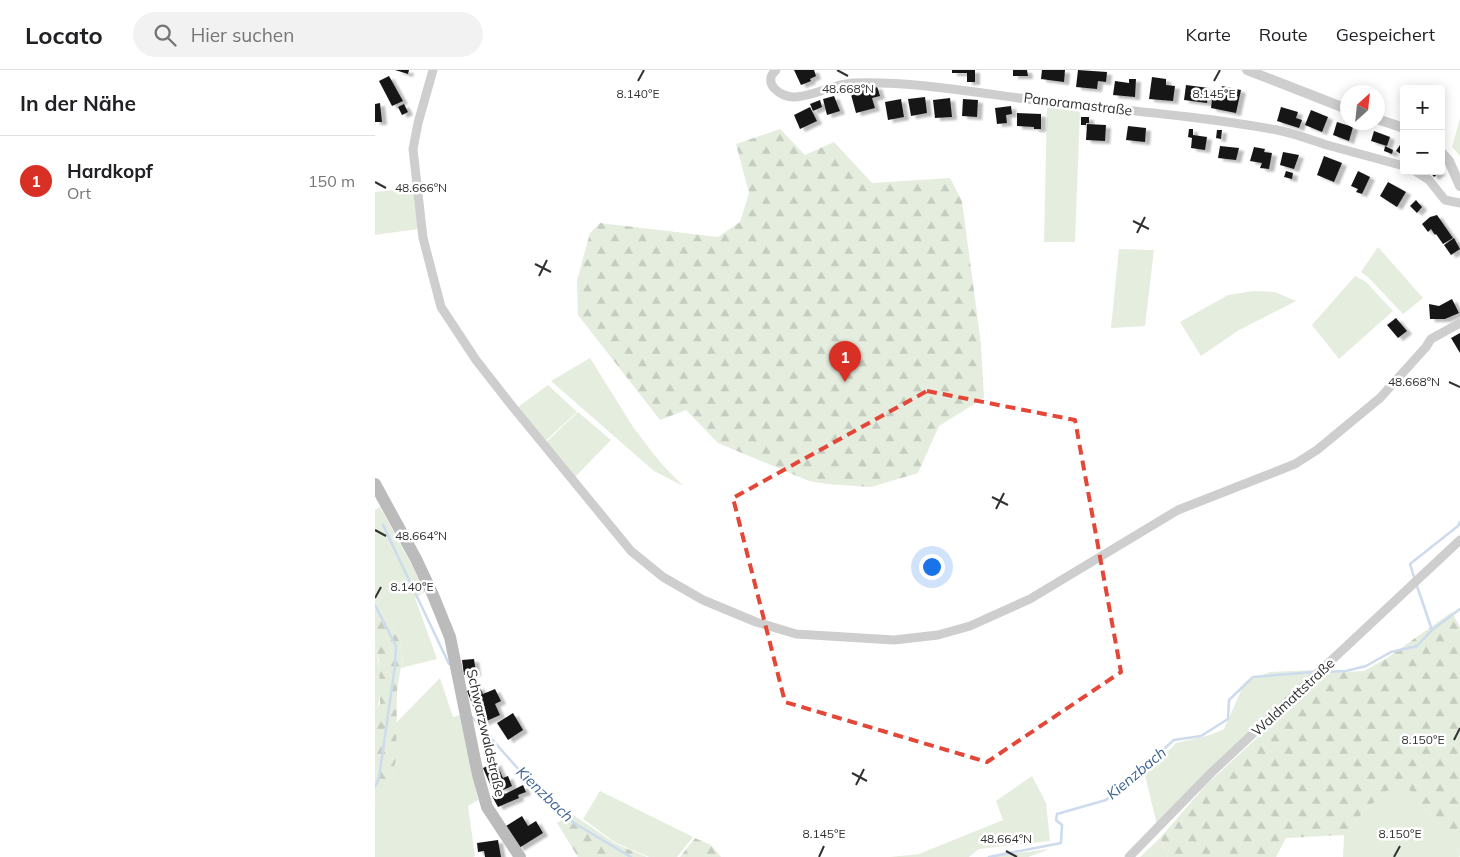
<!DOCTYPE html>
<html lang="de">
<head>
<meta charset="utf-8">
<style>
  :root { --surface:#fff; --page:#f2f2f2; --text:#202124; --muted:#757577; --line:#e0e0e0; --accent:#d93025 }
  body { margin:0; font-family:Mulish,sans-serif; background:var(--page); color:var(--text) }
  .controls { position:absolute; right:15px; top:15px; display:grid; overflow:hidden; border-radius:5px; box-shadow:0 2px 12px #0003 }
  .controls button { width:45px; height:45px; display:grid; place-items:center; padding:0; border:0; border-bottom:1px solid var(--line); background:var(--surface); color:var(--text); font:25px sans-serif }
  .compass { position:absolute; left:965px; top:15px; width:45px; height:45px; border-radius:50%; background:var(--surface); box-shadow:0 2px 12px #0003; rotate:27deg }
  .you { position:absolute; left:556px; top:496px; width:18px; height:18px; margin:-12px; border:4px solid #fff; border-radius:50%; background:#1a73e8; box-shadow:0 0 0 8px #1a73e833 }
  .badge { display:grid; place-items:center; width:32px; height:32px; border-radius:50%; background:var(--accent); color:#fff; font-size:16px; font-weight:700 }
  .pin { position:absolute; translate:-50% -41px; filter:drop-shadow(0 1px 2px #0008) }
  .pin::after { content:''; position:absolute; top:26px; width:18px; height:15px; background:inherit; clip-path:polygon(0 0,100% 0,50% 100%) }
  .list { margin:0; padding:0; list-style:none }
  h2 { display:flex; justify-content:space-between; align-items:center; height:65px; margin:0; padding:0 20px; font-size:21px }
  h2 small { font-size:16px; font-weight:400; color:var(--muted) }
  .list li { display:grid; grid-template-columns:32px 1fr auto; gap:15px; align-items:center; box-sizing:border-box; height:90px; padding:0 20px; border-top:1px solid var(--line) }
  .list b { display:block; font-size:19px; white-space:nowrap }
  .list p { margin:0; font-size:16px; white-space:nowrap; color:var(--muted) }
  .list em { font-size:16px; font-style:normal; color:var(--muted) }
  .icon { flex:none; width:28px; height:28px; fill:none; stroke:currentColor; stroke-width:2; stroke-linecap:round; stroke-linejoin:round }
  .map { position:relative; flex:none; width:1085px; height:787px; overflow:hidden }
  header { display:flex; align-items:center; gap:30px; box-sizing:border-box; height:70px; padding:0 25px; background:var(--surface); border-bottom:1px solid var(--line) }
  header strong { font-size:24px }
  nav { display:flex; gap:28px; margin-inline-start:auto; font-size:18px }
  .search { width:350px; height:45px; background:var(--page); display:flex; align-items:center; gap:12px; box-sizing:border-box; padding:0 18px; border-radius:28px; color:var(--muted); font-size:19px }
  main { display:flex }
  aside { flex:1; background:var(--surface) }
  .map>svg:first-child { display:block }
  .grass { fill:#e5eddf }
  .forest { fill:url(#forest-firs) }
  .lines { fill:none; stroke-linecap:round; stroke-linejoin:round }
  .stream { stroke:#ccdbed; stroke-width:2.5 }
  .building { fill:#181818; filter:url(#shadow) }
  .minor { stroke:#cecece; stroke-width:9 }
  .tertiary { stroke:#cecece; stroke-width:10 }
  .secondary { stroke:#bbb; stroke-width:12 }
  .marked { fill:none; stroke:#e44637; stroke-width:4; stroke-dasharray:10 6; stroke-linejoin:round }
  .ticks { fill:none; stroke:#313131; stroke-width:2 }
  .labels { text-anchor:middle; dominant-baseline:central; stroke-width:5; stroke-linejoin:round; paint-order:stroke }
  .street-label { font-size:14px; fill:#313131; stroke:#fff }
  .water-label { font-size:15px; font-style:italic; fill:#3e6593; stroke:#fff }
  .ticks-label { font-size:12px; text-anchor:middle; fill:#313131; stroke:#fff; stroke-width:5; stroke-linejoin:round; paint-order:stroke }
</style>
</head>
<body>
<header>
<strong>Locato</strong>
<div class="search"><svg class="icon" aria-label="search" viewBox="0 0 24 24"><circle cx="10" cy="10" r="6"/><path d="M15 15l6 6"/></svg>Hier suchen</div>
<nav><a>Karte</a><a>Route</a><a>Gespeichert</a></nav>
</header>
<main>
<aside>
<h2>In der Nähe<small></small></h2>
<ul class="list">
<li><span class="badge">1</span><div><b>Hardkopf</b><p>Ort</p></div><em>150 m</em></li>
</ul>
</aside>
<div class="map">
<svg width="1085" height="787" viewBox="0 0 1085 787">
  <defs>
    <pattern id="forest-firs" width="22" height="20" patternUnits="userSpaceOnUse" patternTransform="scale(1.25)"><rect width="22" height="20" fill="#e5eddf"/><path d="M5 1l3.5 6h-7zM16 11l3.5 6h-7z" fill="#c5ccc0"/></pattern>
    <filter id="shadow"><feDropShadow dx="5" dy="3" stdDeviation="1" flood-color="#0004"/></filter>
  </defs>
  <rect width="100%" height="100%" fill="#fff"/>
  <g class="grass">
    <path d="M672,37L705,41L700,172H669Z"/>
    <path d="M1085,48V86L1077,77Z"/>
    <path d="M38,118L43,159L0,165V122Z"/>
    <path d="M1003,177L1048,228L1028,244L993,207L986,202Z"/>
    <path d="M744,179L779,180L770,256L736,258Z"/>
    <path d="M980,206L991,212L1018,241L964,289L937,255Z"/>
    <path d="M879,221L900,222L921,231L864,260L826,286L805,252L853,225Z"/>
    <path d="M215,288L258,357L284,391L308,416L279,401L176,311Z"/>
    <path d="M173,315L202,342L169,372L143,337Z"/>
    <path d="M203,342L236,370L199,408L170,373Z"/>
    <path d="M5,437L51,521L40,528L62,589L26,598L28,584L25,570L0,532V440Z"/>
    <path d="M0,575C4,591 10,627 0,641Z"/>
    <path d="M942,600L782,755L770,705L801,673L835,665L849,659L870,612L895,602Z"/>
    <path d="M65,608L78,647L85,645L103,730L93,736L100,786L98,787H0V733L18,701L21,690V653Z"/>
    <path d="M657,706L671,733L675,771L604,779L594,787H515L544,784L628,750L621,731Z"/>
    <path d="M1026,710L1083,779L1085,785L1084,787H968L969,765L991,739Z"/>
    <path d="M225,721L318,767L302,787H274L241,773L208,749Z"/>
    <path d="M785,768L793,787H765Z"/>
    <path d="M675,779L653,787H610Z"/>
  </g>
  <g class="forest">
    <path d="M405,59L430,85L459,72L497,113L575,108L587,131L606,274L609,328L564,356L543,403L496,417L452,414L434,411L343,373L311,340L285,350L203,245L202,211L215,163L225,153L343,167L365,152L374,123L361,74Z"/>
    <path d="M0,532L25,570L28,584L22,621L21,690L18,701L0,733V641L5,633L4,590L0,575Z"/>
    <path d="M1077,542L1085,557V785L1083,779L1026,710L991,739L969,765L911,768L901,787H793L785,768L831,715L952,603L989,601L1012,588Z"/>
    <path d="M197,744L241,774L272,787H203L182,753Z"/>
    <path d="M320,768L336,775L346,787H305Z"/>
  </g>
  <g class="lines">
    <g class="stream">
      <path d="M8,455L74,594"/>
      <path d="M1039,507L1035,494L1083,456L1085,452"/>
      <path d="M0,535L21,576L20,596L4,708L0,717"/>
      <path d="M1057,560L1085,539"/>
      <path d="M950,602L971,601L991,596L1016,582L1042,576L1057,560L1042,516"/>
      <path d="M97,647L154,711L199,753L256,787"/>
      <path d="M614,787L686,773L687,755L681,750L682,744L731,730L799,670L826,666L853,649L854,630L878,607L939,602"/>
    </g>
  </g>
  <g class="building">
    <path d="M20,0H34L33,4Z"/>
    <path d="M419,0H439L441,6L435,9L436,11L426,15Z"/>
    <path d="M577,0H600V12H592V3H577Z"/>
    <path d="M638,0H652L653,6H638Z"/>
    <path d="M667,0H690L689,12L666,9Z"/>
    <path d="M703,0L732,2L731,12L723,11L722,19L701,17Z"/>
    <path d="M14,6L28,31L17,36L4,11Z"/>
    <path d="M777,7L791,9V15L800,16L798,31L774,29Z"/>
    <path d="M754,9H761L760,27L738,25L740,11L754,13Z"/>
    <path d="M811,15L834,18L832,33L809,30Z"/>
    <path d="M492,16L493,18L502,16L505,26L497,28L500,38L481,43L475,21Z"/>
    <path d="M847,16L866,20L861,43L836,38L837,29L844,30Z"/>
    <path d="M459,26L465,41L452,45L448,29Z"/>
    <path d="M550,27L552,43L536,46L533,29Z"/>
    <path d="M575,28L577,47L560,48L558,30Z"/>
    <path d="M526,29L529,47L513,50L510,32Z"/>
    <path d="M588,29L603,30L602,47L587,46Z"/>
    <path d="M445,30L447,37L438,41L435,34Z"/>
    <path d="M5,33L7,52H0V34Z"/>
    <path d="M29,34L33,42L27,45L23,37Z"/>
    <path d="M636,36L637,44L631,45L632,53L622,54L620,38Z"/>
    <path d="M435,37L442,51L425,59L419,45Z"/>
    <path d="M906,37L923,42L921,48L927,50L924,58L902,51Z"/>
    <path d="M936,40L953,47L947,62L930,55Z"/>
    <path d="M642,43L666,44V59H659V57L642,56Z"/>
    <path d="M706,47H714V53H711V55H706Z"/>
    <path d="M962,52L978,57L974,71L958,65Z"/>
    <path d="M712,54L731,55L730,71L711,70Z"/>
    <path d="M753,56L771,58L770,72L751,70Z"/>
    <path d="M814,59H818V65L832,67L830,80L816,78L817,68L813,67Z"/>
    <path d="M842,60H847L846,69L841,68Z"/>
    <path d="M999,61L1015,67L1012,76L996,71Z"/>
    <path d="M1025,75L1029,77V86L1021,81Z"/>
    <path d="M845,76L864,78L861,90L843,88Z"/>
    <path d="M1010,76L1018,80L1017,84L1009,81Z"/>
    <path d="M879,77L890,79L889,82L897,83L894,99L885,98L887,93L875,91Z"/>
    <path d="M908,82L924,85L919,99L905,95Z"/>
    <path d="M949,86L967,93L959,112L942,105Z"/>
    <path d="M911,101L918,103L917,109L909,107Z"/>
    <path d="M983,101L995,107L987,124L981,122L983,119L976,116Z"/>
    <path d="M1054,101H1066L1059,107Z"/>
    <path d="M1013,112L1031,122L1022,137L1005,126Z"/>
    <path d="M1041,130L1047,137L1042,143L1035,136Z"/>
    <path d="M1062,145L1078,168L1068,174L1061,164L1060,165L1056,159L1053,162L1047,154L1055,147Z"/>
    <path d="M1079,168L1085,179L1076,185L1069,175Z"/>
    <path d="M1077,229L1084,243L1070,249H1055L1054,234L1064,236Z"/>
    <path d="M1021,248L1032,261L1023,268L1012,255Z"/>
    <path d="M1085,263V283L1076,268Z"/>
    <path d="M99,589L101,603L89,605L87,590Z"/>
    <path d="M104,616L108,624L120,619L126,631L120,634L125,645L105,654L92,621Z"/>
    <path d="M138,643L148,660L133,670L122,653Z"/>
    <path d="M121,692L128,708L133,706L137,716L128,720L127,717L118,721L108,698Z"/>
    <path d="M148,715L151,722L143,725L144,728L123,737L117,726L128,721L130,724Z"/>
    <path d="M147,746L153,756L161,751L168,763L144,778L131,756Z"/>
    <path d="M123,770L126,787H110L109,781L103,782L102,773Z"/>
  </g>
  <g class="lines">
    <g class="minor">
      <path d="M58,0L43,53L38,79L48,168L66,237L101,290L137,336L256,481L288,507L328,530L381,552L421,564L519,570L563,565L595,556L655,529L803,440L920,394L942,380L1005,328L1051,277L1056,269L1085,253"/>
      <path d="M401,0C386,13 406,28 420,27C440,26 458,14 478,13C542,11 603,23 666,31C745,40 824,46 902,60C919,63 936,70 952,75C978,82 1003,89 1029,96"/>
      <path d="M1040,101L1054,110L1070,130L1085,133"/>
      <path d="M754,787L837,702L1085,470"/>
    </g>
    <g class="tertiary">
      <path d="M872,0L972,39"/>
      <path d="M1002,49L1029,58"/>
      <path d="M1066,82L1074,91L1085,116"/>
    </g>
    <path class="secondary" d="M0,414L41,489L58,525L75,567L103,705L112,737L145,787"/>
  </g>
  <path class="marked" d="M552,321L700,350L746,602L612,692L410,632L358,428Z"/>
  <path class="ticks" d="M462,0L473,6M263,11L269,0M839,11L845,0M0,112L11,118M758,151L774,159M762,163L770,147M160,194L176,202M164,206L172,190M1074,312L1085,317M617,427L633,435M621,439L629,423M0,460L11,466M0,528L6,517M1079,670L1085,658M477,703L492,711M481,715L489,699M631,781L642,787M444,787L449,776M1019,787L1025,776"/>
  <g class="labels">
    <g class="street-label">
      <text transform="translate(703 34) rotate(7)">Panoramastraße</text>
      <text transform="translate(918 627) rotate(-43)">Waldmattstraße</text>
      <text transform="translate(111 663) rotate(77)">Schwarzwaldstraße</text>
    </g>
    <g class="water-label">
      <text transform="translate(761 703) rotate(-40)">Kienzbach</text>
      <text transform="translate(170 724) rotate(44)">Kienzbach</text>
    </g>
  </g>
  <g class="ticks-label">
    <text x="473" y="23">48.668°N</text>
    <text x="263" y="28">8.140°E</text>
    <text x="839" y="28">8.145°E</text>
    <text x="46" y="122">48.666°N</text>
    <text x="1039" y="316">48.668°N</text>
    <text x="46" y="470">48.664°N</text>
    <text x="37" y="521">8.140°E</text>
    <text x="1048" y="674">8.150°E</text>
    <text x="449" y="768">8.145°E</text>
    <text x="1025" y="768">8.150°E</text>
    <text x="631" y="773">48.664°N</text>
  </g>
</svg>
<div class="controls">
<button>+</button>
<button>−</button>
</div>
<svg class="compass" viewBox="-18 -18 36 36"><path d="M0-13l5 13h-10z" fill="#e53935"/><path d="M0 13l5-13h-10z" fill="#757577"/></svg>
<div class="you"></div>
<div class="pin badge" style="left:470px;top:312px">1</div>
</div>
</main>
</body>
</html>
